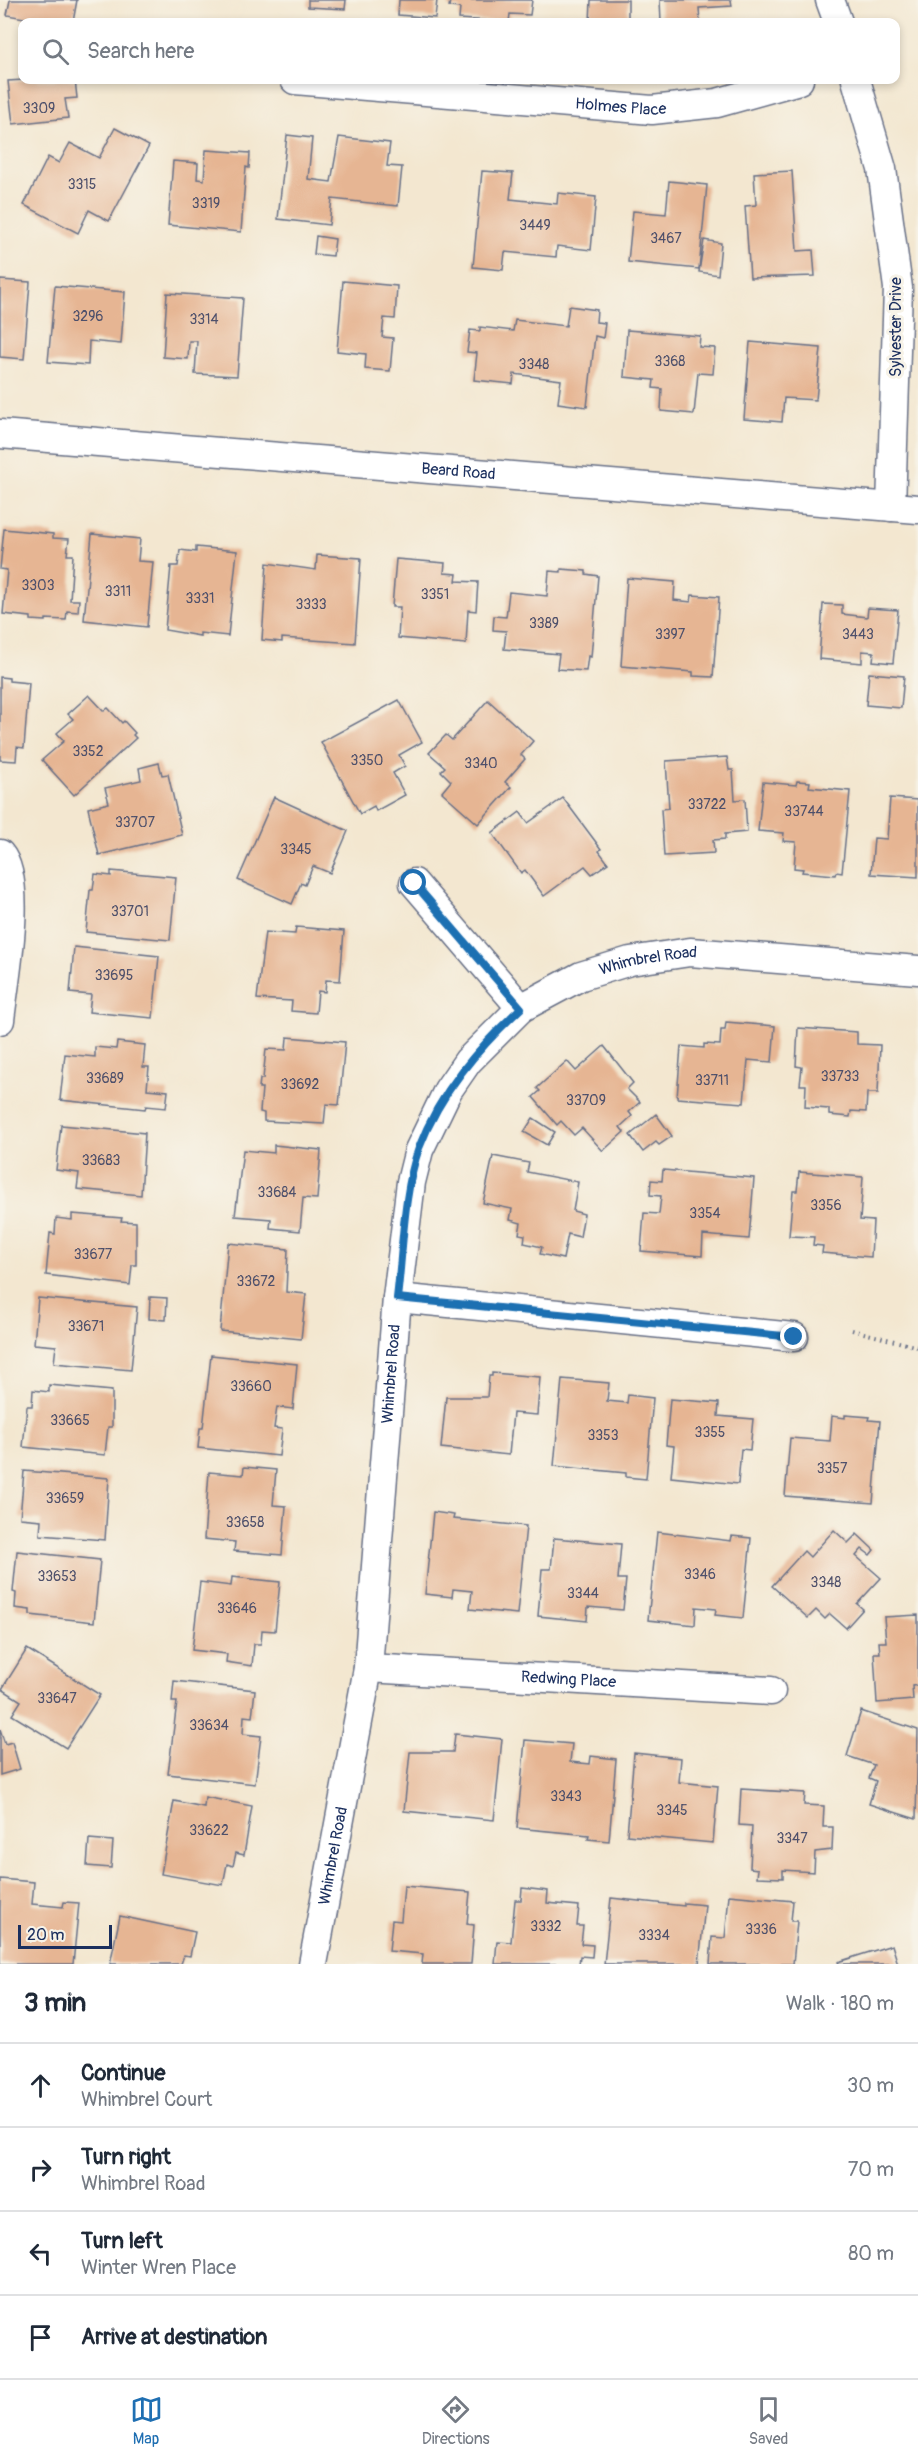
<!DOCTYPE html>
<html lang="en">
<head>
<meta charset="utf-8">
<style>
  :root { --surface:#fff; --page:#f2f2f3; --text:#1f2937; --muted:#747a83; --line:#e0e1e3; --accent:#1f6fb2 }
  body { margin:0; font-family:Pangolin,sans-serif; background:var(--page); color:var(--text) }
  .scale { position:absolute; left:18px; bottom:15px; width:94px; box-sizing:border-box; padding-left:6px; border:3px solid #1b2f5e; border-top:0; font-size:16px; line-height:21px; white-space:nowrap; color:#1b2f5e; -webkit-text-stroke:4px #f7f3e8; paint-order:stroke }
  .stop { position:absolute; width:18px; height:18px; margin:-14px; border:4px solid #1f6fb2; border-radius:50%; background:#fff }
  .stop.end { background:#1f6fb2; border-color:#fff; box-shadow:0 2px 6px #0008 }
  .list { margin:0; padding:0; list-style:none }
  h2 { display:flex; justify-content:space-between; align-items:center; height:78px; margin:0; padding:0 24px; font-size:26px }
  h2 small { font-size:20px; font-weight:400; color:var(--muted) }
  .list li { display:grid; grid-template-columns:39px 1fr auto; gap:18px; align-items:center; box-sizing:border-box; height:84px; padding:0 24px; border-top:2px solid var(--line) }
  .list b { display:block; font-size:22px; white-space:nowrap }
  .list p { margin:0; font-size:20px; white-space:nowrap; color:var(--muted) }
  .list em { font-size:20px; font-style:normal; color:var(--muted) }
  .icon { flex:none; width:33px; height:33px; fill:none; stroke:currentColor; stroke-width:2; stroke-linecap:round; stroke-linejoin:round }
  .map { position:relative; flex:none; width:918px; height:1964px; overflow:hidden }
  .search { position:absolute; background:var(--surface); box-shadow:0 3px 9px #0003; left:18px; right:18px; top:18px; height:66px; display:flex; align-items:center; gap:15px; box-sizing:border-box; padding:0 21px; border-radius:12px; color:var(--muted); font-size:22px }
  .sheet { height:414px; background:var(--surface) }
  nav { display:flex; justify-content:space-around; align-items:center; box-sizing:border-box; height:84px; border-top:2px solid var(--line); background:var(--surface); font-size:16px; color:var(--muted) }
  nav a { display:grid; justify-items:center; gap:3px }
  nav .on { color:var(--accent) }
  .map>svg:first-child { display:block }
  .building { fill:#e6b593 }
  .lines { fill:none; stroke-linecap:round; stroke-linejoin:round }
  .street-casing { stroke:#676f86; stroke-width:31 }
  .path { stroke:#676f86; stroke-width:4; stroke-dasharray:1.5 4.5; stroke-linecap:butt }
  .street { stroke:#fff; stroke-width:28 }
  .route { stroke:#1f6fb2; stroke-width:8 }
  .labels { text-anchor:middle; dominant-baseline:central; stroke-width:6; stroke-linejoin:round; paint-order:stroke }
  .number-label { font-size:14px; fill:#4e506b }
  .street-label { font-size:16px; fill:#1b2f5e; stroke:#f7f3e8 }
</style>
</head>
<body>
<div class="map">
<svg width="918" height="1964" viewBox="0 0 918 1964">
  <rect width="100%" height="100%" fill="#f7f3e8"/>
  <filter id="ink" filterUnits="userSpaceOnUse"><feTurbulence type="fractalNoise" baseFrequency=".0167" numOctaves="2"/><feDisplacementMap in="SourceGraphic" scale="12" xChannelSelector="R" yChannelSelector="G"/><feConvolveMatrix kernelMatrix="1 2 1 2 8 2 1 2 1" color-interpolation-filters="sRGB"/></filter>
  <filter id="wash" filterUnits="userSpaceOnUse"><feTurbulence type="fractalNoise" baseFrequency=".008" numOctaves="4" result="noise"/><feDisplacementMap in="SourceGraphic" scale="24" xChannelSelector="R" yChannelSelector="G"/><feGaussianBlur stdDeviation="1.35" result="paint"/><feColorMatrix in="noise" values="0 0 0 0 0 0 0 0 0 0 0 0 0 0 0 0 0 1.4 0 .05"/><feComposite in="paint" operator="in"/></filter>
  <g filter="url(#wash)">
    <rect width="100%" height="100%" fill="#f3e7d0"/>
    <g id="blocks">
      <g class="building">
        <path d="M10,0H77L73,22H47L7,15Z"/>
        <path d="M308,0H346L345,9L308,7Z"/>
        <path d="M399,0H437L435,18L398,15Z"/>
        <path d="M450,0H532L530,15L510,14L509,22L459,19L460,8L449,7Z"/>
        <path d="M591,0H628V22H590Z"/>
        <path d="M660,0H731L732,6L699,8L700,22H661Z"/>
        <path d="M24,80H75L77,98L65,99L68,118L13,124L8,81Z"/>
        <path d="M115,128L149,146L109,221L89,210L78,233L24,205L48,157L59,163L70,143L99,158Z"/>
        <path d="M287,135L312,138L308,179L331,182L339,137L390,143L387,166L402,167L398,206L332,199L329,225L278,219Z"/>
        <path d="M206,150L250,153L249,168L246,167L241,232L168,225L173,161L198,163L197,179L204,180Z"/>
        <path d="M482,171L513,173L510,199L557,204L558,193L596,197L591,250L557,246L556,257L505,252L503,270L473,267Z"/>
        <path d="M792,171L797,251L813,250L815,276L750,278L745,206L756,205L754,173Z"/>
        <path d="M669,181L707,185L699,269L628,262L633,211L666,214Z"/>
        <path d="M316,236L335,239L333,256L314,254Z"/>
        <path d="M704,240L721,243L718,275L699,272Z"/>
        <path d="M0,280L30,282L24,359L0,357Z"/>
        <path d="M343,281L397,286L395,319L384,318L382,337L393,338L390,371L365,369L366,354L337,351Z"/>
        <path d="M55,286L125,292L121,344L89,341L88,365L48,362Z"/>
        <path d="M167,293L243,298L237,376L195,374L197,341H189L188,359L163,357Z"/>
        <path d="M569,306L597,310L596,322L605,323L603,338L595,336L587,407L558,403L561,380L514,374L513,384L474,380L477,353L467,352L470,330L480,331V327L513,331L515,320L566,326Z"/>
        <path d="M627,330L700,336L699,347L715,348L713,374L698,373L694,414L661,411L662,389L653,388L654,380L624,377Z"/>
        <path d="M750,342L821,348L816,400L784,398L782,422L744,419Z"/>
        <path d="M4,529L53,534V538L69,539L67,555H73L70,600H79L78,612L67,611L66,620L46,619V621L31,620V617L3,614L7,570L0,569Z"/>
        <path d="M92,534L140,539L138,561L153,562L147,627L84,620Z"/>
        <path d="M196,547L237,551L228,636L200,633V636L165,630L171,566H178L180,550L196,552Z"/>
        <path d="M317,555L361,558L355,643L282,638V642L262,640L267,563L316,570Z"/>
        <path d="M396,559L445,563L444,573L457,574L456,581L478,582L476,611L468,610L466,644L398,638L400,607H392Z"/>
        <path d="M561,569L586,571V574L598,576L591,657L588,656L586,671L557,669L559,654L504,649L506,631L493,630L494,616L506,617L509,592L547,596L549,571L561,572Z"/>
        <path d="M627,578L675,582L674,600L691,602L692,595L719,597L713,677L693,676V672L621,666Z"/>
        <path d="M823,604L842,605V614L867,617L868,608L898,610L893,663L873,661L874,652L862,651V663L819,659Z"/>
        <path d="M869,673L904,676L901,708L866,705Z"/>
        <path d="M0,677L9,678V681L29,683L24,748L17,747L16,761L0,760Z"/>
        <path d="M89,695L104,711L108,708L122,723L124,721L135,733L133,735L136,738L74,795L42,760L64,741L57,733L73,719L68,714Z"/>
        <path d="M399,700L422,742L399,755L405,766L393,773L405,795L376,811L374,806L360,814L321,742Z"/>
        <path d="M488,700L533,741L521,755L525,759L505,782L511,787L478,824L442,792L451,781L441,771L445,767L429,753L446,735L452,740Z"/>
        <path d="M727,757L729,770H733L735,800L745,799L747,832L725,834V839L713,840L714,853L664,856L661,809L669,808L666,761Z"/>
        <path d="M159,763L162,775L168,774L182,835L99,855L88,808L109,803L105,788L141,780L139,768Z"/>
        <path d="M797,781L810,782L809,787L850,791L842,873L836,872L835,875L802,872L803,869L794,868L796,842L783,841L784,833L758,831L763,782L796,785Z"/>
        <path d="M274,797L348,831L330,873L313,866L305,885L301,883L292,904L238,880Z"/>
        <path d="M563,798L601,849L599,851L608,863L592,874L585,866L544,896L525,870L521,873L492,833L520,812L528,823Z"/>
        <path d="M890,798L918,800V877L871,874L874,838L887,839Z"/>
        <path d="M111,871L176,877L170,940L86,932L90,890H93L95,874L111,876Z"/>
        <path d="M296,927L344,931L340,981L326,980L325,992L318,991L316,1013L291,1011L292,1001L257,999L265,932L295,934Z"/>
        <path d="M74,947L159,956L153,1018L89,1012L91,995L70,993Z"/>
        <path d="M726,1022L775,1026L772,1062L748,1060L744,1103L677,1098L681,1046L704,1048V1044L720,1045L721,1030H725Z"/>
        <path d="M798,1028L857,1032V1044L880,1045L878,1093H867L866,1112L851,1111L850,1117L829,1115V1109L805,1107L806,1085H800L802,1067L796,1066Z"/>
        <path d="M287,1037L345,1042L339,1105L326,1104L324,1124L264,1121V1113L260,1112L262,1088H259L260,1079H263L266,1049L286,1050Z"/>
        <path d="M117,1042L145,1045L143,1067H149L147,1089L168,1091L166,1108L146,1106L145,1109L60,1100L65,1054L95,1057V1047L116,1049Z"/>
        <path d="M604,1046L633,1083L627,1089L640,1102L629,1112L632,1116L620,1127L624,1132L603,1151L582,1128L574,1135L561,1121L557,1125L533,1097L540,1091L537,1088L567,1061L576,1071Z"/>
        <path d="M656,1114L672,1136L659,1145L656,1142L643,1152L630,1135Z"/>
        <path d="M533,1118L555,1132L547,1145L524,1132Z"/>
        <path d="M61,1125L145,1133L141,1195L77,1189L79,1173L56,1170Z"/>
        <path d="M274,1145L321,1150L317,1199L303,1198L300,1231L270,1228L271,1219L235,1216L243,1150L274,1153Z"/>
        <path d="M493,1156L529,1163L527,1172L578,1182L573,1211L584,1214L580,1237L568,1234L563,1259L540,1254L542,1247L524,1243L525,1235L519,1234L521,1223L510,1220L512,1209L483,1203Z"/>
        <path d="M663,1170L754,1178L749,1239L703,1235L702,1256L641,1251L644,1213L659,1214L661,1196L650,1195L651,1180L662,1181Z"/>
        <path d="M799,1172L863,1177L860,1220L873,1221L871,1257L822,1253L823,1246L813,1245L814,1237L789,1236L793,1191H797Z"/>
        <path d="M72,1214L122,1218L121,1221L136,1222V1265H132L130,1285L46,1275L50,1233L55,1234L56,1218L72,1220Z"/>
        <path d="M228,1243L288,1249L286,1292L306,1294L301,1339L220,1331Z"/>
        <path d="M150,1297L167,1298L166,1320L149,1319Z"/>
        <path d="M38,1298L137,1307L131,1370L54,1363L56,1346L34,1344Z"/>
        <path d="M211,1355L297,1364L293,1409L277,1407L274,1428L282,1429L279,1456L198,1448L200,1428H203Z"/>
        <path d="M492,1373L540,1377L537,1415L513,1413L509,1455L441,1448L446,1397H487L489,1376H492Z"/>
        <path d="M562,1379L609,1383L607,1401L627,1403L628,1395L653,1398L646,1479L626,1477V1473L554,1466Z"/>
        <path d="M49,1385L112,1391V1427H108L105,1455L23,1447L27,1406H32L33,1390L49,1392Z"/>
        <path d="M670,1399L719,1403L718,1416L753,1419L750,1450L741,1449L738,1484L671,1477L674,1446L666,1445Z"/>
        <path d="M845,1415L870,1417L869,1420L880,1421L873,1503L785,1496L790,1438L830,1441L832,1416L845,1418Z"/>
        <path d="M244,1467L276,1470L273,1505L286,1506L282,1555L234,1551L235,1542L204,1539L209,1472L243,1475Z"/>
        <path d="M24,1471L109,1478L105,1540L40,1535L41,1520L20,1518Z"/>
        <path d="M433,1512L454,1515L453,1519L526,1526L517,1614L470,1609L472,1591L453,1589L452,1597L425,1594Z"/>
        <path d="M834,1530L848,1543L857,1534L874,1550L870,1555L862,1549L856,1556L881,1578L857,1604L863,1609L846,1628L830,1614L825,1619L816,1610L808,1618L772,1586L804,1551L810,1557Z"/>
        <path d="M657,1532L731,1541L732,1536L751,1538L743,1618L715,1615L716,1609L696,1607L695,1625L648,1620Z"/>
        <path d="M554,1538L621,1544L618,1579H626L623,1610L588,1607L587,1621L538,1616L542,1569H551Z"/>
        <path d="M17,1551L100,1560L94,1622L30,1615V1610L15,1608L16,1593L13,1592Z"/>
        <path d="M232,1577L280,1582L275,1631L262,1630L261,1644H254L252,1666L226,1662L227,1654L192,1650L200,1582L231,1586Z"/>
        <path d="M918,1615V1685L912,1686L913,1700L877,1703L874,1653H880L879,1642H886L884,1617Z"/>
        <path d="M27,1649L100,1695L66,1748L12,1715L21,1701L2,1689Z"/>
        <path d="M174,1681L255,1690L252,1717L244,1716L243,1734L261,1736L255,1784L168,1774L177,1702H172Z"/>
        <path d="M861,1711L918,1730L916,1819L869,1804L876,1781L869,1778L874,1765L847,1756Z"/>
        <path d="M0,1729L5,1744L12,1742L20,1769L0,1775Z"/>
        <path d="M455,1734L502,1739L494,1820L404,1811L410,1752H453Z"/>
        <path d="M525,1740L572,1744L570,1762L590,1764L591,1756L616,1759L609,1841L588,1839L589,1835L517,1828Z"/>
        <path d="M634,1753L681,1758L679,1782L718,1786L713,1843L627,1835Z"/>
        <path d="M741,1789L805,1793L804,1805L824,1806L823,1827H833L832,1850L815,1852L814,1872L783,1870V1878L757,1877L758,1869L750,1868L752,1826L739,1825Z"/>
        <path d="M205,1797L252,1806L244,1855L236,1853L233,1866L227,1864L223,1885L161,1874L174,1801L204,1807Z"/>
        <path d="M89,1839L113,1841L111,1868L87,1866Z"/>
        <path d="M0,1879L34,1882L32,1904L63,1907L64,1902L79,1903L73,1964H0Z"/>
        <path d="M404,1886L470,1892L467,1924L474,1925L471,1964H422L423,1954L389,1951L392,1920L401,1921Z"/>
        <path d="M522,1888L548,1891L547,1903L579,1906L577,1926H583L581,1944L593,1945L592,1957L580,1956L579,1964H495L497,1941L511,1942L515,1900H521Z"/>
        <path d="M729,1895L793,1901L791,1921H797L793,1964H710L712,1937L725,1938Z"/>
        <path d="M611,1898L684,1906V1903L705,1905L699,1964H604Z"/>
        <path d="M120,1916L195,1932L190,1956L184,1955L181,1964H110Z"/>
        <path d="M892,1945L898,1964H839L838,1962Z"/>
      </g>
    </g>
  </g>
  <g filter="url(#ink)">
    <use href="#blocks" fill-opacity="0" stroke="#676f86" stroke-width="1.5"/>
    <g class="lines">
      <defs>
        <g id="street">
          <path d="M830,0L838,22"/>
          <path id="s1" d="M295,80L652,110L717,103L799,80"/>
          <path d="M856,80L882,169L898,288L891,507"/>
          <path id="s2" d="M0,434L918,509"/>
          <path d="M0,854C24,882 4,982 0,1020"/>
          <path d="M414,883L521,1008"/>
          <path d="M397,1298L794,1337"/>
          <path id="s3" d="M368,1668L771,1691"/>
          <path id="s4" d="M313,1964L368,1668L397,1298L411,1182L419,1150L448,1090L468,1061L521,1008L581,976L630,961L690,952L918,970"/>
        </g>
      </defs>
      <use href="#street" class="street-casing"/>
      <path class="path" d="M852,1330L918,1347"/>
      <use href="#street" class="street"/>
    </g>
  </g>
  <g class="lines" filter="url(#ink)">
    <path class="route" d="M414,883L521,1008C478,1048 440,1092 419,1148C403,1192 403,1251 397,1298L794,1337"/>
  </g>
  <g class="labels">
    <g class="number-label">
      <text x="39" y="108">3309</text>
      <text x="82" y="184">3315</text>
      <text x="206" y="203">3319</text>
      <text x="535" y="225">3449</text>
      <text x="666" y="238">3467</text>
      <text x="88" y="316">3296</text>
      <text x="204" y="319">3314</text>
      <text x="670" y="361">3368</text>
      <text x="534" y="364">3348</text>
      <text x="38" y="585">3303</text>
      <text x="118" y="591">3311</text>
      <text x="435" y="594">3351</text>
      <text x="200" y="598">3331</text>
      <text x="311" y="604">3333</text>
      <text x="544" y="623">3389</text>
      <text x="670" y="634">3397</text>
      <text x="858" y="634">3443</text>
      <text x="88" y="751">3352</text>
      <text x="367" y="760">3350</text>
      <text x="481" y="763">3340</text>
      <text x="707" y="804">33722</text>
      <text x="804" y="811">33744</text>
      <text x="135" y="822">33707</text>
      <text x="296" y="849">3345</text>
      <text x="130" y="911">33701</text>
      <text x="114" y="975">33695</text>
      <text x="840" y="1076">33733</text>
      <text x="105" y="1078">33689</text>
      <text x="712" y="1080">33711</text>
      <text x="300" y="1084">33692</text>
      <text x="586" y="1100">33709</text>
      <text x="101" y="1160">33683</text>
      <text x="277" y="1192">33684</text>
      <text x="826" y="1205">3356</text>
      <text x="705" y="1213">3354</text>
      <text x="93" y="1254">33677</text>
      <text x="256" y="1281">33672</text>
      <text x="86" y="1326">33671</text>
      <text x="251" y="1386">33660</text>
      <text x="70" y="1420">33665</text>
      <text x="710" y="1432">3355</text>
      <text x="603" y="1435">3353</text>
      <text x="832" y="1468">3357</text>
      <text x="65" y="1498">33659</text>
      <text x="245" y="1522">33658</text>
      <text x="700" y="1574">3346</text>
      <text x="57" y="1576">33653</text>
      <text x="826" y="1582">3348</text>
      <text x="583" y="1593">3344</text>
      <text x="237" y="1608">33646</text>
      <text x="57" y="1698">33647</text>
      <text x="209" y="1725">33634</text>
      <text x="566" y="1796">3343</text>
      <text x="672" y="1810">3345</text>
      <text x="209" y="1830">33622</text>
      <text x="792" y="1838">3347</text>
      <text x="546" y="1926">3332</text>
      <text x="761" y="1929">3336</text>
      <text x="654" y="1935">3334</text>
    </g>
    <g class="street-label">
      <text stroke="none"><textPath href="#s1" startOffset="327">Holmes Place</textPath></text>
      <text transform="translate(896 327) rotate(-90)">Sylvester Drive</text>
      <text stroke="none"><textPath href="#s2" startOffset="460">Beard Road</textPath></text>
      <text stroke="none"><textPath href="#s4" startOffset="1136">Whimbrel Road</textPath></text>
      <text stroke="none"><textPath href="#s4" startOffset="596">Whimbrel Road</textPath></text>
      <text stroke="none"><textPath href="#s3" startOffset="201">Redwing Place</textPath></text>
      <text stroke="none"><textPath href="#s4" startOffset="110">Whimbrel Road</textPath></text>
    </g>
  </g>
</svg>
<div class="scale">20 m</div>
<div class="stop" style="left:414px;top:883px"></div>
<div class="stop end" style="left:794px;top:1337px"></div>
<div class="search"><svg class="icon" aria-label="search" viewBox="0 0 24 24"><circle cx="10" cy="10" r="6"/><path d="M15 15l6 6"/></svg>Search here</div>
</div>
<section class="sheet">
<h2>3 min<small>Walk · 180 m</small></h2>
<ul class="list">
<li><svg class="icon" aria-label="ahead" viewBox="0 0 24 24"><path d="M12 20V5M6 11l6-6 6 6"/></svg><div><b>Continue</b><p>Whimbrel Court</p></div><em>30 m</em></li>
<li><svg class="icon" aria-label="right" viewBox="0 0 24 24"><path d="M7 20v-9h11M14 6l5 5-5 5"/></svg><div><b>Turn right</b><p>Whimbrel Road</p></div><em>70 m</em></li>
<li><svg class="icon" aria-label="left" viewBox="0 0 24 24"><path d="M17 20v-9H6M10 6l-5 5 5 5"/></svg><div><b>Turn left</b><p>Winter Wren Place</p></div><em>80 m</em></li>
<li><svg class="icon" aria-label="arrive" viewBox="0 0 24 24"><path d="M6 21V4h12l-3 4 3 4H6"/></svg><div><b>Arrive at destination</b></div></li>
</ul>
</section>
<nav>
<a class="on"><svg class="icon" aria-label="map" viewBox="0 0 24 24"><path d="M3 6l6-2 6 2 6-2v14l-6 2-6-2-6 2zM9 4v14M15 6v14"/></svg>Map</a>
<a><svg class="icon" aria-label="directions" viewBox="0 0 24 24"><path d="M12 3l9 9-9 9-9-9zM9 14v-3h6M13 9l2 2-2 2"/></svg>Directions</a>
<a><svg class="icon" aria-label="saved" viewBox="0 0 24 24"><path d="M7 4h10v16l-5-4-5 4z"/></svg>Saved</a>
</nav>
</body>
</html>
